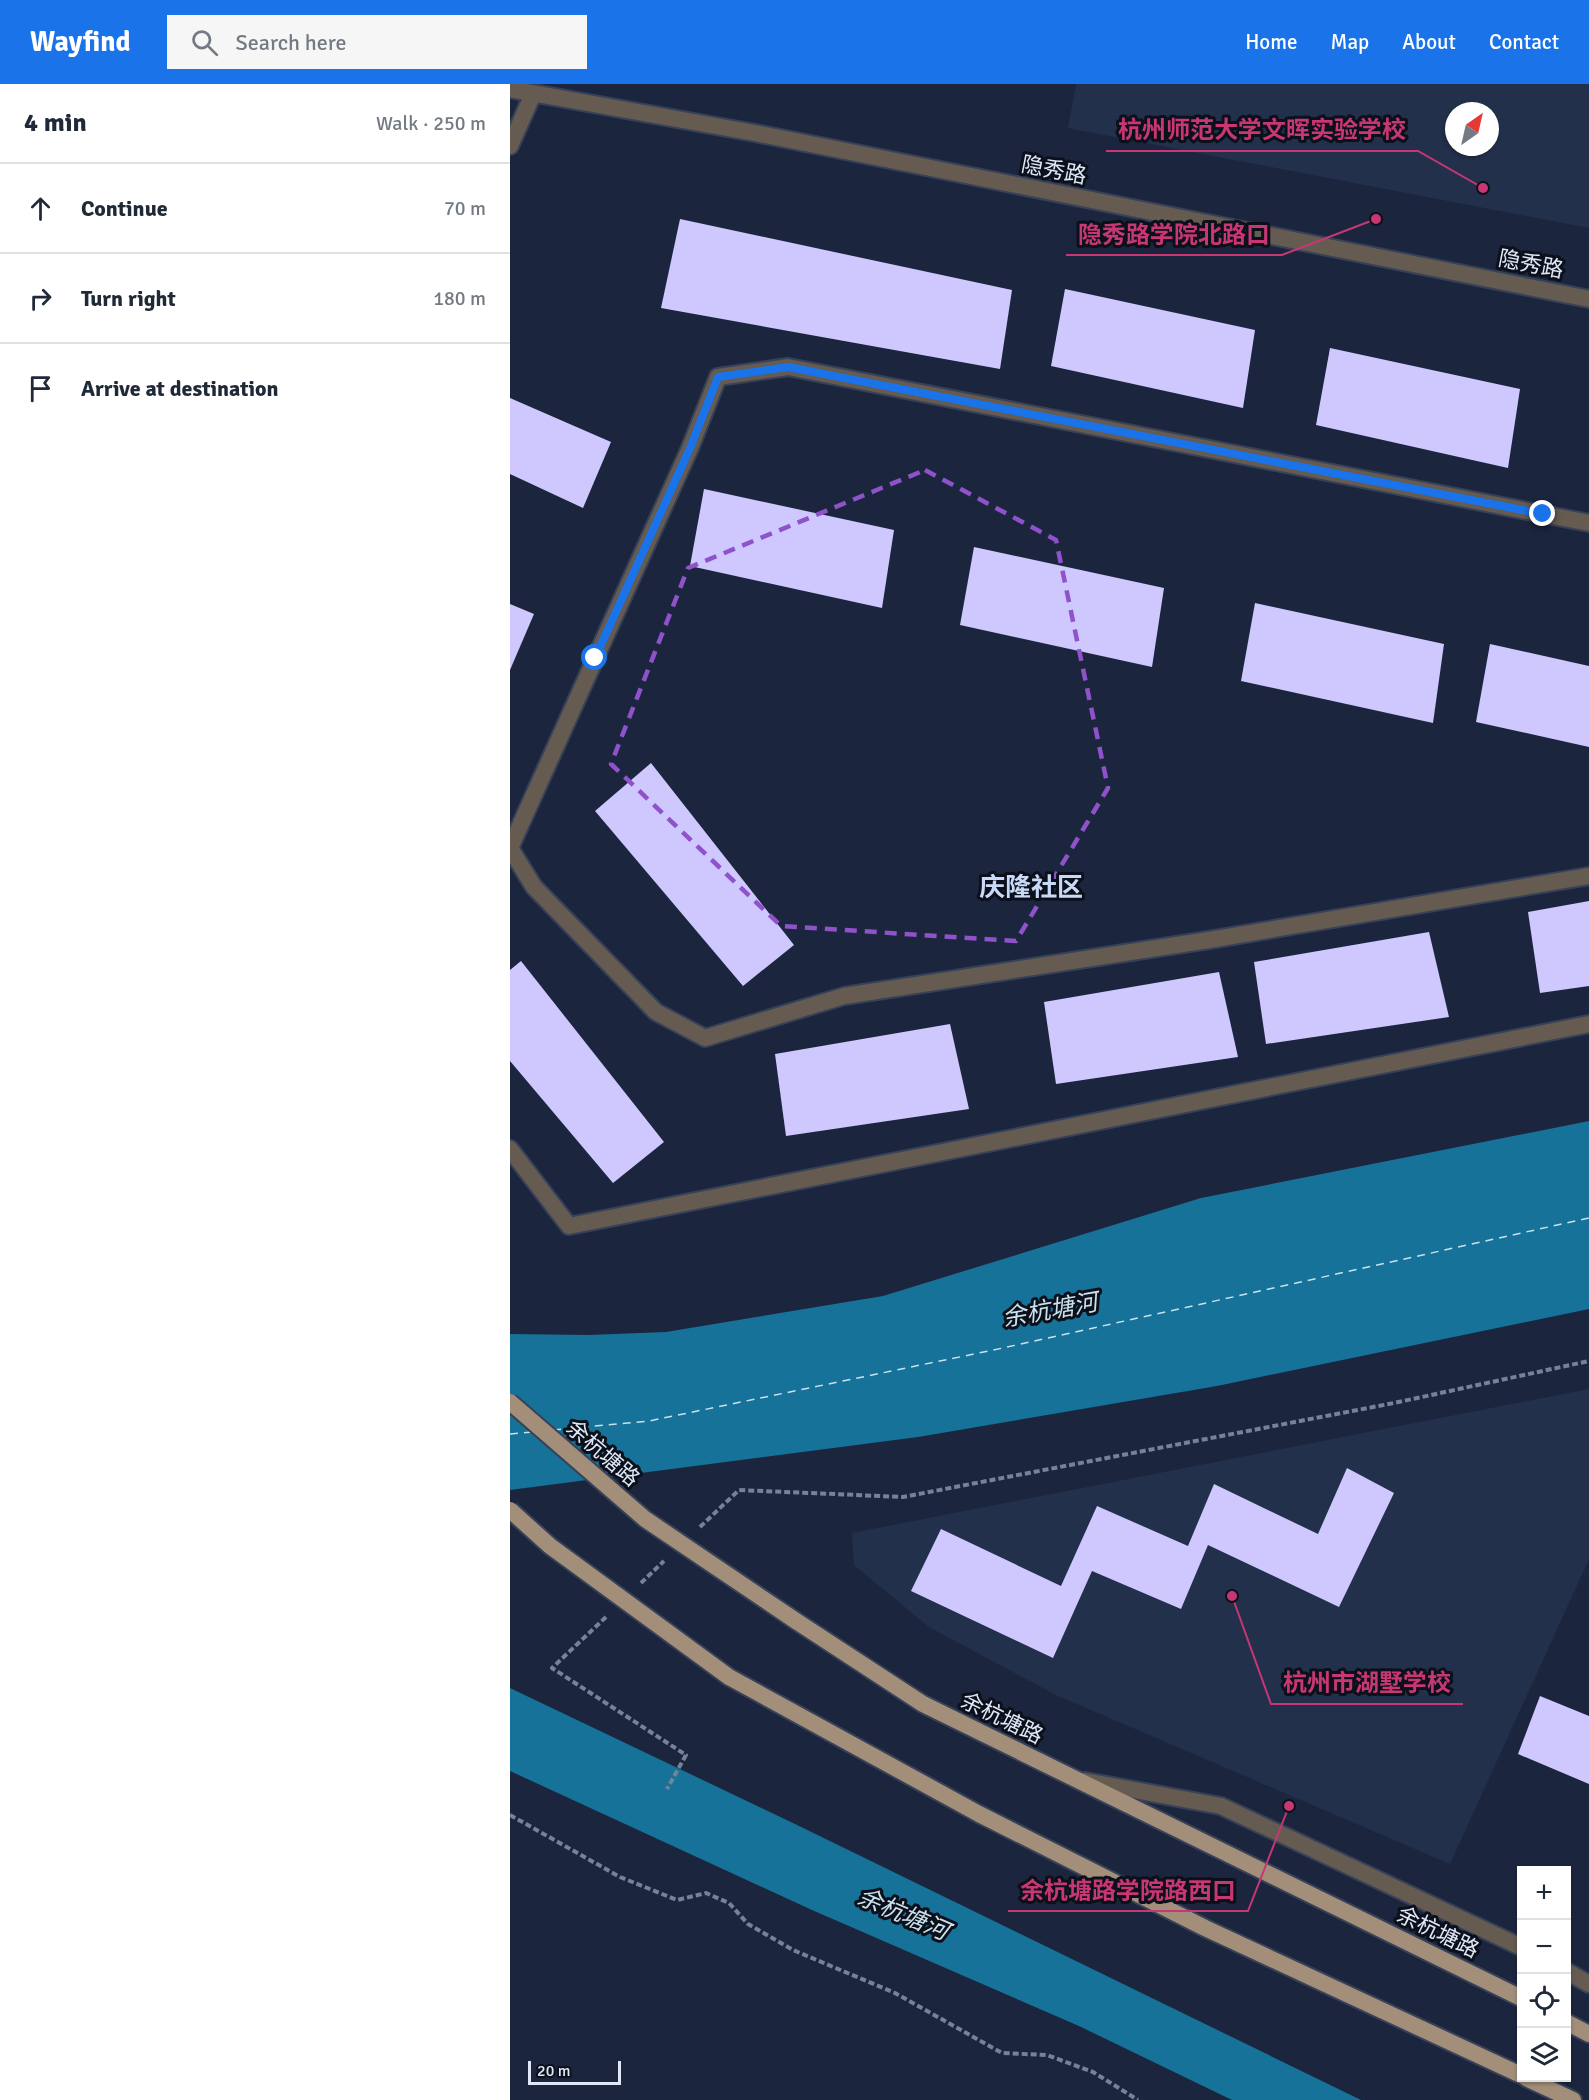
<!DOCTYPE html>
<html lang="en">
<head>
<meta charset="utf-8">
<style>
  :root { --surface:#fff; --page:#f6f6f7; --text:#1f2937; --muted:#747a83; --line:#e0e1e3; --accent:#1a73e8 }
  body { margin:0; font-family:Signika,"Noto Sans SC",sans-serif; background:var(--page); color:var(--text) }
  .controls { position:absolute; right:18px; bottom:18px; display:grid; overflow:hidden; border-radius:0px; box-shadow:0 2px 4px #0004 }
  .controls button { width:54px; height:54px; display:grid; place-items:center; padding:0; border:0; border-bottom:2px solid var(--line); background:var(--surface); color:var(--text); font:30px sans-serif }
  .compass { position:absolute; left:935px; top:18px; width:54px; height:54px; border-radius:50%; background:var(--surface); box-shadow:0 2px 4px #0004; rotate:34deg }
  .scale { position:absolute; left:18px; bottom:15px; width:93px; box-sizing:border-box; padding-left:6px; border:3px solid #e0e8f8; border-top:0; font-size:16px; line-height:21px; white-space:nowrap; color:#e0e8f8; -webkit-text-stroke:4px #0b101a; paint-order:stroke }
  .stop { position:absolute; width:18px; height:18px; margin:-14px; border:4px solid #1a73e8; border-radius:50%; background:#fff }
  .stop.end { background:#1a73e8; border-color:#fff; box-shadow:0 2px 6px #0008 }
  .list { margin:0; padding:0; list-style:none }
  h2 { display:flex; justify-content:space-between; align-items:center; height:78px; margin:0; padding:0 24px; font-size:26px }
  h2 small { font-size:20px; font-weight:400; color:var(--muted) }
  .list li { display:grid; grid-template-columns:39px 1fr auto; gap:18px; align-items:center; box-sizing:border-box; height:90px; padding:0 24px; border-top:2px solid var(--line) }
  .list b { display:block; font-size:22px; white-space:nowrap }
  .list em { font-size:20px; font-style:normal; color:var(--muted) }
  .icon { flex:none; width:33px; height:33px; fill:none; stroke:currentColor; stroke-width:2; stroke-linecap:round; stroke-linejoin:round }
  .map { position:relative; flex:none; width:1079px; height:2016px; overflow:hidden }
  header { display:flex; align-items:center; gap:36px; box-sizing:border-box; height:84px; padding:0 30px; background:var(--accent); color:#fff }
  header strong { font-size:28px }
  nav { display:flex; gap:33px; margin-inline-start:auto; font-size:21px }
  .search { width:420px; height:54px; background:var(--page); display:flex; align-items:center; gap:15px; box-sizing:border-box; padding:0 21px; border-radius:0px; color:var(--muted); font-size:22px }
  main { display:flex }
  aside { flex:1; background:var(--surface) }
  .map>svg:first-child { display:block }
  .built { fill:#23304c; fill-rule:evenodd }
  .water { fill:#167298 }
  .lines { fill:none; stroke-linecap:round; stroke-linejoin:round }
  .ferry { stroke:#cae1ee; stroke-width:1.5; stroke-dasharray:8 6; stroke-linecap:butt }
  .building { fill:#cec8fe }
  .minor-casing { stroke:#374158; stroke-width:20 }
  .tertiary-casing { stroke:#374158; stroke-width:20 }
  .primary-casing { stroke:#374158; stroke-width:20 }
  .path { stroke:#788296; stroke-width:4; stroke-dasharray:6 3; stroke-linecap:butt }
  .minor { stroke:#655b51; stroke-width:16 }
  .tertiary { stroke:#655b51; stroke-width:16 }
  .primary { stroke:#a38e79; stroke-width:16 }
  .primary-bridge-casing { stroke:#374158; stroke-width:20; stroke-linecap:butt }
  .primary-bridge { stroke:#a38e79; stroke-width:16 }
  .route { stroke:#1a73e8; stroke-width:8 }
  .marked { fill:none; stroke:#8f52ca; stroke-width:4.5; stroke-dasharray:12 8; stroke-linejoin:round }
  .labels { text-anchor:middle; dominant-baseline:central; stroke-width:6; stroke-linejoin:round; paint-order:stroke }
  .street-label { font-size:22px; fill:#e0e8f8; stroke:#0b101a }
  .water-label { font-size:24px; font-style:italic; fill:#cae1ee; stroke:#0b101a }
  .quarter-label { font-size:26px; font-weight:bold; fill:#c9d9f8; stroke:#0b101a }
  .leader { fill:none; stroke:#c63773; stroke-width:2 }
  .callout-dot { fill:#c63773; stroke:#0b101a; stroke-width:2 }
  .callout-label { font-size:24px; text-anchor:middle; font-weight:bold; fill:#c63773; stroke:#0b101a; stroke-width:6; stroke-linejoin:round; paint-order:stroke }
</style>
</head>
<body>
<header>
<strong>Wayfind</strong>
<div class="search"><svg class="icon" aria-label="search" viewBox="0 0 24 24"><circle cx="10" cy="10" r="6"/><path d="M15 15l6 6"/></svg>Search here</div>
<nav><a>Home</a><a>Map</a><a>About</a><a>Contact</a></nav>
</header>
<main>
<aside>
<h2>4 min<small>Walk · 250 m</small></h2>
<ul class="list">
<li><svg class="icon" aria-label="ahead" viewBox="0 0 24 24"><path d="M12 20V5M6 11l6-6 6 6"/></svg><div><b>Continue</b></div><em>70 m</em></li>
<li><svg class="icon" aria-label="right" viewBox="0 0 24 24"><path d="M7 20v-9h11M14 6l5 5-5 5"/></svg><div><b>Turn right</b></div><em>180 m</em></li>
<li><svg class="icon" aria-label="arrive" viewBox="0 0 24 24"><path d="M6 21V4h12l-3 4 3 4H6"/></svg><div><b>Arrive at destination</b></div></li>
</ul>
</aside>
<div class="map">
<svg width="1079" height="2016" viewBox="0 0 1079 2016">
  <rect width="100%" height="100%" fill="#1b263e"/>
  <g class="built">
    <path d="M566,0H1079V144L558,44ZM944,27H980V63H944Z"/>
    <path d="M1079,1305V1475L940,1780L546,1611L419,1543L344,1481L342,1449Z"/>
  </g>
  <g class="water">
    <path d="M1079,1037V1225L707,1302L408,1353L0,1406V1250L79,1251L156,1248L373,1212L691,1114Z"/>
    <path d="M0,1604L285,1740L851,2016H722L569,1942L302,1826L0,1687Z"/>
  </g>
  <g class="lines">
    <g class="ferry">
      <path d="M43,1346L139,1337L493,1264L1079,1134"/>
      <path d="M0,1350L23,1348"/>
    </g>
  </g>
  <g class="building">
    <path d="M170,135L502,206L490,285L151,224Z"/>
    <path d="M555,205L745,246L733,324L541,282Z"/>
    <path d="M820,264L1010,305L998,384L806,341Z"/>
    <path d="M0,314L101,358L73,424L0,390Z"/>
    <path d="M194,405L384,446L372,524L180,482Z"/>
    <path d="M464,463L654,504L642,583L450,541Z"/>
    <path d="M745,519L934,560L923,639L731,597Z"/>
    <path d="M0,520L24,530L0,586Z"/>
    <path d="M980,560L1079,582V663L966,638Z"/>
    <path d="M141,679L284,861L233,902L85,727Z"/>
    <path d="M1079,817V902L1030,909L1018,828Z"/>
    <path d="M919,848L939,933L756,960L744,878Z"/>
    <path d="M11,877L154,1058L103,1099L0,977V886Z"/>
    <path d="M709,888L728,973L546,1000L534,918Z"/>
    <path d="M440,940L459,1025L276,1052L265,970Z"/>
    <path d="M837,1384L884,1409L829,1523L698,1461L671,1525L582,1487L543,1574L401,1507L431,1445L551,1502L587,1422L678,1462L704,1400L808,1450Z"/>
    <path d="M1030,1612L1079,1632V1700L1008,1670Z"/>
  </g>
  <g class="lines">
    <defs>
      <g id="minor">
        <path d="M0,62L23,10"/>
        <path d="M1079,439L278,283L208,293L180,364L0,764L24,803L146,928L195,954L334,912L699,856L1079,792"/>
        <path d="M0,1065L59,1142L1079,940"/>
        <path d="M575,1697L711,1722L1011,1863"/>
        <path d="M1056,1887L1079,1900"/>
      </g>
      <path id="tertiary" d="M0,5L245,49L1079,215"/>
      <g id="primary">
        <path d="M286,1537L413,1620L1011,1914"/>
        <path d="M219,1593L469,1730L695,1844L1011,1991"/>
        <path d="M1056,1938L1079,1950"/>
        <path d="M1016,1994L1063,2016"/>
      </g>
    </defs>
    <use href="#minor" class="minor-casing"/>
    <use href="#tertiary" class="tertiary-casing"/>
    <use href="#primary" class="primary-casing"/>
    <g class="path">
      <path d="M190,1443L229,1406L393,1413L884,1319L1079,1277"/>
      <path d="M131,1499L154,1477"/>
      <path d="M96,1533L42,1584L176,1671L157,1705"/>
      <path d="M0,1731L110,1793L167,1816L196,1809L219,1819L238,1840L283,1866L385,1909L492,1969L537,1971L583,1988L628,2016"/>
    </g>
    <use href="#minor" class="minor"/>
    <use href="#tertiary" class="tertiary"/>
    <use href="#primary" class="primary"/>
    <defs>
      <g id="primary-bridge">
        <path d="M0,1318L135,1435L286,1537"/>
        <path d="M0,1426L40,1462L219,1593"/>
      </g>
    </defs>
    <use href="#primary-bridge" class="primary-bridge-casing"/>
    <use href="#primary-bridge" class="primary-bridge"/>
  </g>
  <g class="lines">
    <path class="route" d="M85,574L180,364L208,293L278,283L1033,430"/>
  </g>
  <path class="marked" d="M415,386L546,456L598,704L506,857L271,842L101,680L178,484Z"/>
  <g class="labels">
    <g class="street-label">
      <text transform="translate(544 86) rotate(11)">隐秀路</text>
      <text transform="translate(1021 180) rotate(11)">隐秀路</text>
      <text transform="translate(93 1369) rotate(41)">余杭塘路</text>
      <text transform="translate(492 1634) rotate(26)">余杭塘路</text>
      <text transform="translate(928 1848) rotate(26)">余杭塘路</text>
    </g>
    <g class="water-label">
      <text transform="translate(540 1226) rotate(-10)">余杭塘河</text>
      <text transform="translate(393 1830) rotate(23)">余杭塘河</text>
    </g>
    <g class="quarter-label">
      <text x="521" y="804">庆隆社区</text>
    </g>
  </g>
  <path class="leader" d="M973 104L908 67H596M866 135L772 171H556M722 1512L761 1620H953M779 1722L738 1827H498"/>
  <g class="callout-dot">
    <circle cx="973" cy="104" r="6"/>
    <circle cx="866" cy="135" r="6"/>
    <circle cx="722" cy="1512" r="6"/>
    <circle cx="779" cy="1722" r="6"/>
  </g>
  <g class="callout-label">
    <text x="752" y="54">杭州师范大学文晖实验学校</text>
    <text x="664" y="159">隐秀路学院北路口</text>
    <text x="857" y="1607">杭州市湖墅学校</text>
    <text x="618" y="1815">余杭塘路学院路西口</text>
  </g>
</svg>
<div class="controls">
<button>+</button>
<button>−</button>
<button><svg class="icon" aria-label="locate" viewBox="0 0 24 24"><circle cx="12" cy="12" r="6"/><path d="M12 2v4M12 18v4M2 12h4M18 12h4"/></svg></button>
<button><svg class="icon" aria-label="layers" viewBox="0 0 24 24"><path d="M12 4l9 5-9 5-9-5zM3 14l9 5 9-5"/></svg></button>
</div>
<svg class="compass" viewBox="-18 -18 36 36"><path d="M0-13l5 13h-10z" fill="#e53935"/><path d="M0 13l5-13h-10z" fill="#747a83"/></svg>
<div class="scale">20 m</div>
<div class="stop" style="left:85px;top:574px"></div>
<div class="stop end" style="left:1033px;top:430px"></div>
</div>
</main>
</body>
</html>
